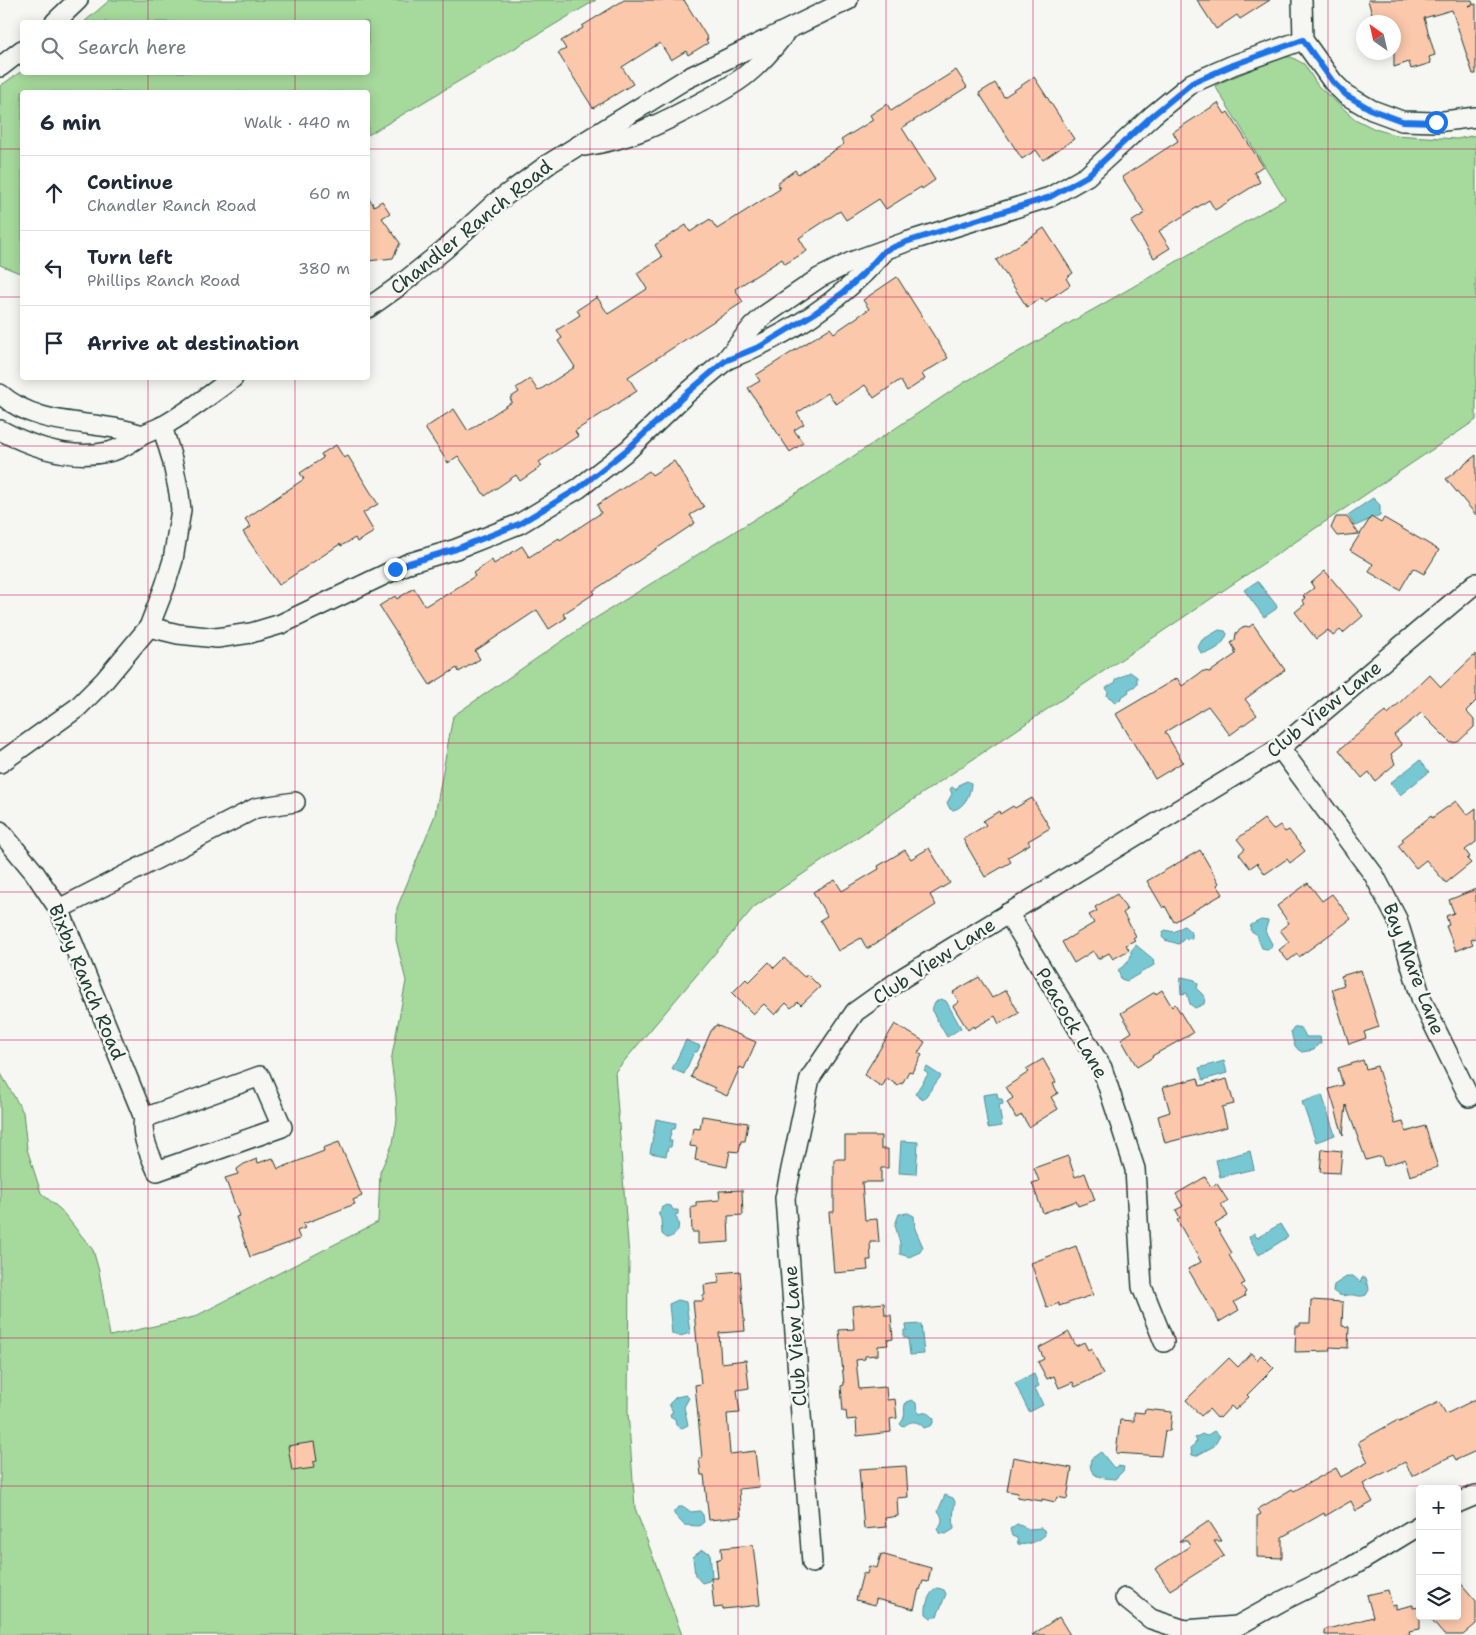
<!DOCTYPE html>
<html lang="en">
<head>
<meta charset="utf-8">
<style>
  :root { --surface:#fff; --page:#f2f2f3; --text:#1f2937; --muted:#747a83; --line:#e0e1e3 }
  body { margin:0; font-family:"Shantell Sans",sans-serif; background:var(--page); color:var(--text) }
  .controls { position:absolute; right:15px; bottom:15px; display:grid; overflow:hidden; border-radius:5px; box-shadow:0 2px 12px #0003 }
  .controls button { width:45px; height:45px; display:grid; place-items:center; padding:0; border:0; border-bottom:1px solid var(--line); background:var(--surface); color:var(--text); font:25px sans-serif }
  .compass { position:absolute; left:1356px; top:15px; width:45px; height:45px; border-radius:50%; background:var(--surface); box-shadow:0 2px 12px #0003; rotate:326deg }
  .stop { position:absolute; width:15px; height:15px; margin:-11px; border:4px solid #1a73e8; border-radius:50%; background:#fff }
  .stop.end { background:#1a73e8; border-color:#fff; box-shadow:0 1px 5px #0008 }
  .list { margin:0; padding:0; list-style:none }
  h2 { display:flex; justify-content:space-between; align-items:center; height:65px; margin:0; padding:0 20px; font-size:21px }
  h2 small { font-size:16px; font-weight:400; color:var(--muted) }
  .list li { display:grid; grid-template-columns:32px 1fr auto; gap:15px; align-items:center; box-sizing:border-box; height:75px; padding:0 20px; border-top:1px solid var(--line) }
  .list b { display:block; font-size:19px; white-space:nowrap }
  .list p { margin:0; font-size:16px; white-space:nowrap; color:var(--muted) }
  .list em { font-size:16px; font-style:normal; color:var(--muted) }
  .icon { flex:none; width:28px; height:28px; fill:none; stroke:currentColor; stroke-width:2; stroke-linecap:round; stroke-linejoin:round }
  .map { position:relative; flex:none; width:1476px; height:1635px; overflow:hidden }
  .search { position:absolute; background:var(--surface); box-shadow:0 2px 12px #0003; left:20px; top:20px; width:350px; height:55px; display:flex; align-items:center; gap:12px; box-sizing:border-box; padding:0 18px; border-radius:5px; color:var(--muted); font-size:19px }
  .panel { position:absolute; background:var(--surface); box-shadow:0 2px 12px #0003; left:20px; top:90px; width:350px; height:290px; border-radius:5px }
  .map>svg:first-child { display:block }
  .green { fill:#a6d99c; stroke:#628b68 }
  .water { fill:#78c8d4; stroke:#549094 }
  .building { fill:#fbc8ac; stroke:#1f3d34 }
  .lines { fill:none; stroke-linecap:round; stroke-linejoin:round }
  .street-casing { stroke:#1f3d34; stroke-width:22 }
  .street { stroke:#f6f6f2; stroke-width:19 }
  .route { stroke:#1a73e8; stroke-width:6 }
  .grid { fill:none; stroke:#c2185b; stroke-width:1; stroke-opacity:0.55 }
  .labels { text-anchor:middle; dominant-baseline:central; stroke-width:5; stroke-linejoin:round; paint-order:stroke }
  .street-label { font-size:19px; fill:#1f3d34; stroke:#f6f6f2 }
</style>
</head>
<body>
<div class="map">
<svg width="1476" height="1635" viewBox="0 0 1476 1635">
  <rect width="100%" height="100%" fill="#f6f6f2"/>
  <filter id="ink" filterUnits="userSpaceOnUse"><feTurbulence type="fractalNoise" baseFrequency=".02" numOctaves="2"/><feDisplacementMap in="SourceGraphic" scale="10" xChannelSelector="R" yChannelSelector="G"/><feConvolveMatrix kernelMatrix="1 2 1 2 8 2 1 2 1" color-interpolation-filters="sRGB"/></filter>
  <g filter="url(#ink)">
    <g class="green">
      <path d="M110,0H596L368,135V92H22V274L0,265V86L22,71V72H368V22H84Z"/>
      <path d="M1282,57H1291L1304,64L1318,86L1355,119L1375,129L1395,135L1457,139L1476,135V420L754,907L615,1072L629,1257L628,1412L635,1508L682,1635H0V1072L23,1112L27,1149L41,1193L61,1210L93,1250L99,1271L110,1336L194,1317L378,1222L380,1172L393,1143L397,1120L396,1097L391,1061L406,981L396,940L397,908L435,815L453,716L591,621L822,477L965,382L1103,304L1285,199L1215,86L1222,82Z"/>
    </g>
    <g class="water">
      <path d="M1373,498L1380,505V515L1355,526L1348,515Z"/>
      <path d="M1256,582H1258L1277,606L1276,609L1264,617L1244,590Z"/>
      <path d="M1219,630L1225,631L1227,634C1224,645 1212,654 1201,653L1198,647L1202,640Z"/>
      <path d="M1130,672L1137,677V685L1128,690L1129,692L1120,698L1121,699L1115,703L1112,699L1107,696L1108,691L1106,688L1116,682L1115,680Z"/>
      <path d="M1420,760L1429,772L1400,795L1390,783Z"/>
      <path d="M967,781L971,783C971,794 964,808 953,810L950,809L947,803L952,794L950,789L952,787L956,790L960,784Z"/>
      <path d="M1261,920L1268,921L1265,931L1272,944L1271,948L1267,949L1262,948L1256,934L1250,930L1251,925Z"/>
      <path d="M1184,926L1192,933V939L1185,938L1179,944L1165,940L1162,937L1163,932L1165,930L1174,932Z"/>
      <path d="M1136,945L1153,959L1154,965L1127,981L1121,979L1118,970C1125,965 1132,961 1131,951Z"/>
      <path d="M1182,977L1195,980L1198,984L1197,989L1205,997L1204,1004L1195,1008L1190,1004L1187,993L1181,994L1180,979Z"/>
      <path d="M941,999L946,1001L961,1028L947,1037L932,1011C933,1005 935,1001 941,999Z"/>
      <path d="M1294,1027C1302,1026 1303,1031 1306,1037H1320L1321,1044H1318L1314,1050L1302,1052C1293,1048 1293,1039 1291,1031Z"/>
      <path d="M686,1040L700,1046L697,1052H694L684,1074L672,1069Z"/>
      <path d="M1224,1061L1227,1073L1203,1080L1199,1068Z"/>
      <path d="M927,1067L941,1076L923,1100L915,1094L928,1074L924,1071Z"/>
      <path d="M997,1093L998,1099H1002L1003,1104L999,1105L1002,1126L988,1128L983,1095Z"/>
      <path d="M1322,1095L1335,1135L1316,1142L1302,1102Z"/>
      <path d="M656,1119L676,1123L675,1129H672L669,1141H672L671,1147H668L666,1156L650,1153Z"/>
      <path d="M901,1141L918,1142L916,1174L899,1173Z"/>
      <path d="M1250,1151L1254,1169L1220,1177L1216,1160Z"/>
      <path d="M666,1205L671,1206L673,1210H678V1214L675,1215C681,1225 680,1235 667,1238L662,1234L661,1219L658,1213L661,1211V1208Z"/>
      <path d="M908,1213L914,1216L915,1229L923,1247L920,1252L909,1257L900,1254V1243L895,1225L899,1214Z"/>
      <path d="M1280,1224L1288,1237L1259,1255L1249,1237L1254,1233L1257,1238Z"/>
      <path d="M1348,1276H1353L1360,1282L1362,1277L1366,1278L1367,1281L1366,1284H1368L1369,1290L1366,1295C1360,1297 1359,1296 1354,1295C1344,1294 1343,1299 1333,1291L1334,1285Z"/>
      <path d="M678,1300L686,1302L690,1333L680,1336L672,1334L669,1304Z"/>
      <path d="M921,1324L924,1354L910,1355L908,1338H904V1330H907L906,1325Z"/>
      <path d="M1034,1374L1039,1386L1035,1388L1043,1405L1029,1412L1015,1383Z"/>
      <path d="M686,1395L689,1398L684,1407L688,1425L682,1428L676,1425L675,1419L670,1416L671,1413L673,1412L669,1404L676,1397Z"/>
      <path d="M912,1400L916,1403L917,1410L920,1414C926,1411 929,1414 934,1419L932,1425L924,1428C918,1420 910,1420 903,1427L900,1424C908,1415 902,1410 906,1402Z"/>
      <path d="M1214,1431L1220,1436L1214,1446L1196,1456L1192,1455L1191,1448L1197,1441L1195,1438L1202,1434L1206,1436Z"/>
      <path d="M1101,1452L1114,1468L1118,1466L1124,1467L1123,1471L1115,1479C1101,1478 1087,1477 1091,1459Z"/>
      <path d="M945,1495L953,1498L955,1502C953,1511 953,1520 954,1529L946,1534L939,1533L937,1528C944,1523 943,1517 938,1511Z"/>
      <path d="M679,1507H684L691,1512L700,1511L703,1515L704,1522L699,1526L684,1525L674,1514V1511Z"/>
      <path d="M1017,1524L1029,1529L1041,1528L1044,1530L1045,1535C1039,1541 1027,1546 1018,1544L1017,1538L1012,1536L1010,1529Z"/>
      <path d="M702,1550L710,1553L712,1576L709,1581L702,1583L695,1575L693,1557Z"/>
      <path d="M938,1588L944,1590L946,1594L937,1616L931,1618L926,1614C925,1605 929,1591 938,1588Z"/>
    </g>
    <g class="building">
      <path d="M624,0H684L708,39L706,40L708,43L688,55L686,51L671,60L660,43L622,67L633,84L593,108L558,53L566,49L561,41L583,28L582,26Z"/>
      <path d="M1197,0H1270L1240,19L1237,15L1216,29Z"/>
      <path d="M1368,0H1472L1473,4L1468,6L1476,4V74H1473L1452,10L1424,18L1435,55L1429,57L1431,63L1411,69L1409,62L1394,67V22H1374Z"/>
      <path d="M956,70L967,87L902,128L935,180L922,189L921,187L886,209L879,199L846,220L840,211L799,238L807,251L785,264L782,259L735,289L743,302L628,377L637,391L575,431L578,436L539,462L542,466L520,481L516,475L485,496L458,456L448,463L425,428L454,409L468,431L512,402L510,398L519,392L516,388L530,379L538,391L575,367L558,341L562,338L557,330L580,315L577,310L597,297L608,314L647,289L637,273L662,257L655,245L686,225L690,232L710,219L717,229L780,189L777,183L795,170L798,174L844,144L841,140L873,120L870,115L887,104L891,111Z"/>
      <path d="M1034,77L1074,139L1043,160L1036,150L1022,159L979,93L995,83L1004,97Z"/>
      <path d="M1218,103L1225,114L1228,112L1263,166L1254,172L1260,182L1215,210L1209,200L1159,231L1170,248L1154,258L1131,222L1145,213L1122,177L1178,141L1173,132Z"/>
      <path d="M368,196L374,206L382,201L390,213L382,218L400,243L393,258L368,261Z"/>
      <path d="M1044,228L1073,273L1066,278L1070,285L1045,302L1042,298L1027,307L996,260Z"/>
      <path d="M897,277L948,358L922,374L925,379L907,391L900,380L874,398L865,385L836,404L828,393L797,413L804,424L794,430L803,443L790,452L748,388L760,381L756,375L830,328L834,333L869,309L863,300Z"/>
      <path d="M336,445L344,458L348,456L378,504L363,513L374,532L357,542L355,538L341,546L340,544L279,585L243,532L251,527L245,519L304,479L300,473L323,458L321,454Z"/>
      <path d="M1476,455V515L1446,479Z"/>
      <path d="M674,461L704,507L690,515L695,523L593,591L595,593L563,614L566,618L549,629L537,610L475,651L480,659L459,672L457,668L430,685L379,606L395,596L397,599L414,588L425,606L440,597L441,598L475,576L473,573L492,560L494,564L522,546L529,557L559,538L560,540L601,513L597,505L649,471L652,475Z"/>
      <path d="M1336,517H1347L1359,534L1337,536L1331,528Z"/>
      <path d="M1371,517L1381,523L1384,518L1439,550L1424,574L1413,568L1400,590L1369,572L1373,564L1350,550Z"/>
      <path d="M1325,571L1363,616L1343,633L1340,630L1333,636L1328,630L1316,639L1295,612L1305,604L1302,600L1305,598L1303,596L1314,588L1311,583Z"/>
      <path d="M1253,624L1285,670L1245,699L1257,715L1230,735L1208,706L1165,732L1183,762L1155,779L1116,714L1177,678L1182,686L1203,671L1210,672L1236,654L1234,652L1236,651L1231,643L1235,640L1236,633L1245,626L1249,627Z"/>
      <path d="M1476,654V701L1466,711L1474,720V727L1458,742L1451,743L1421,713L1394,735L1402,745L1391,754L1395,764L1375,781L1369,772L1362,778L1339,750L1386,711L1388,714L1429,674L1441,687Z"/>
      <path d="M1032,798L1050,828L1028,841L1030,844L1008,857L1011,862L985,877L963,839L986,825L983,821L999,811L1000,814L1013,806L1015,808Z"/>
      <path d="M1456,801L1467,815L1476,808V842L1465,850L1470,857L1467,859L1471,863L1446,883L1426,860L1416,868L1398,846L1404,841L1402,839L1431,816L1432,818Z"/>
      <path d="M1264,819L1273,830L1280,825L1285,832L1289,830L1305,851L1290,863L1287,859L1265,874L1257,863L1250,868L1239,854L1245,849L1237,839Z"/>
      <path d="M929,848L950,883L930,895L936,905L867,949L861,938L838,951L820,920L827,916L813,892L835,880L842,891L879,869L878,866L905,850L911,859Z"/>
      <path d="M1200,850L1219,883L1217,885L1223,894L1174,922L1165,906L1163,908L1147,881Z"/>
      <path d="M1308,883L1322,901L1332,894L1351,919L1299,957L1297,954L1288,961L1279,950L1289,942L1280,930L1289,923L1277,906Z"/>
      <path d="M1476,889V938L1471,940L1473,944L1456,951L1446,926L1449,925L1446,916L1454,913L1449,900Z"/>
      <path d="M1117,894L1127,910L1123,913L1136,936L1133,938L1135,940L1126,945L1129,950L1113,959L1109,953L1098,959L1093,951L1074,963L1062,942L1094,923L1089,915L1097,911L1095,907Z"/>
      <path d="M784,958L803,976L805,977L807,974L820,987L801,1005L798,1002L791,1008L786,1003L775,1015L764,1004L753,1014L732,993L746,979L749,982L769,962L774,968Z"/>
      <path d="M1361,970L1379,1027L1364,1032L1366,1038L1349,1044L1332,989L1344,985L1341,976Z"/>
      <path d="M979,977L992,998L1006,990L1019,1013L999,1024L995,1016L974,1028L973,1026L968,1030L953,1006L959,1002L953,992Z"/>
      <path d="M1162,990L1172,1007L1175,1004L1193,1033L1152,1056L1153,1057L1137,1067L1121,1039L1132,1032L1121,1013L1155,992L1156,994Z"/>
      <path d="M895,1024L925,1042L918,1053L922,1055L912,1072L909,1071L902,1084L900,1083L898,1086L887,1078L882,1087L864,1075Z"/>
      <path d="M716,1025L756,1042L744,1069L740,1067L727,1096L714,1090L715,1088L691,1077L711,1031Z"/>
      <path d="M1043,1059L1056,1082L1053,1084L1058,1093L1051,1097L1058,1109L1029,1127L1022,1115L1016,1118L1007,1102L1013,1098L1006,1087L1029,1072L1026,1069Z"/>
      <path d="M1363,1060L1366,1069L1377,1066L1395,1124L1403,1122L1406,1132L1425,1126L1438,1167L1410,1176L1405,1159L1384,1166L1381,1156L1366,1160L1346,1105L1343,1135L1329,1089L1343,1085L1338,1068Z"/>
      <path d="M1198,1078L1200,1086L1227,1079L1234,1104L1222,1107L1227,1127L1165,1143L1158,1116L1170,1112L1163,1087Z"/>
      <path d="M702,1116L748,1123L745,1141H741L739,1152L730,1151L727,1167L695,1160L697,1147L690,1146L693,1128L700,1129Z"/>
      <path d="M845,1136H881V1149H888V1168H881V1182H862L865,1220L877,1219L879,1242H870L871,1260H867L868,1270L834,1273L829,1212H834V1160L837,1159H845Z"/>
      <path d="M339,1142L362,1196L353,1200L355,1204L303,1224L305,1228L297,1231L300,1239L250,1257L236,1217L239,1216L225,1178L238,1174L237,1169L244,1164L257,1159L258,1163L273,1158L278,1169L324,1151L323,1148Z"/>
      <path d="M1322,1149L1342,1151L1340,1173L1320,1172Z"/>
      <path d="M1068,1156L1075,1177L1085,1173L1095,1200L1078,1206L1076,1201L1043,1213L1032,1183L1039,1181L1034,1168Z"/>
      <path d="M1205,1177L1211,1187L1217,1184L1228,1201L1221,1204L1228,1216L1215,1224L1232,1253L1229,1255L1245,1283L1241,1285L1246,1292L1244,1294L1245,1296L1234,1302L1239,1310L1219,1322L1188,1269L1201,1262L1177,1220L1180,1218L1176,1210L1183,1206L1176,1194Z"/>
      <path d="M742,1190L743,1215L728,1216L729,1242L698,1244V1232H692L691,1207H696V1202L720,1200L719,1191Z"/>
      <path d="M1076,1246L1093,1295L1059,1306V1303L1047,1308L1031,1263Z"/>
      <path d="M740,1271L745,1331L719,1333L721,1363L746,1360L749,1388L737,1390L740,1413L727,1414L730,1454L755,1451L759,1487L739,1489L741,1517L709,1520L704,1475H701L699,1458H702L695,1385L701,1384L693,1301H703V1295H705L704,1285L719,1283L718,1273Z"/>
      <path d="M1311,1300L1343,1302L1342,1326L1349,1327L1348,1348L1330,1347L1329,1351L1295,1352L1296,1326H1300V1323H1310Z"/>
      <path d="M884,1303L885,1315H891L893,1339L887,1340L888,1345L878,1346V1355L865,1356V1359L856,1360L859,1389L886,1387L887,1400L895,1399L897,1418L890,1419L891,1432L857,1436L856,1419L847,1420L846,1411L843,1412L841,1386L844,1385L839,1330L854,1329L852,1306Z"/>
      <path d="M1069,1332L1076,1346L1084,1342L1088,1350L1091,1348L1103,1374L1075,1387L1073,1382L1059,1388L1054,1376L1047,1379L1038,1362L1044,1359L1039,1348Z"/>
      <path d="M1251,1353L1257,1360L1261,1355L1274,1368L1247,1395L1249,1397L1235,1410L1231,1406L1220,1418L1218,1417L1217,1418L1209,1409L1201,1416L1186,1400L1229,1358L1238,1367Z"/>
      <path d="M1476,1399V1451L1456,1460L1453,1455L1412,1476L1405,1462L1363,1484L1373,1502L1356,1511L1351,1501L1325,1516L1324,1513L1282,1537V1558L1257,1557V1516L1261,1514L1258,1509L1292,1489L1294,1491L1336,1468L1341,1477L1368,1462L1358,1442L1398,1420L1399,1422L1439,1402L1446,1414Z"/>
      <path d="M1145,1409L1172,1412L1170,1431H1165L1161,1456L1116,1453L1120,1420L1134,1421V1412L1144,1413Z"/>
      <path d="M314,1442L317,1461L313,1462L314,1468L292,1471L288,1446Z"/>
      <path d="M1013,1457L1072,1468L1067,1499L1057,1497L1055,1502L1042,1499V1501L1017,1497L1018,1493L1007,1491Z"/>
      <path d="M906,1466L908,1497L897,1498L898,1516L885,1518L886,1527L864,1529L859,1469Z"/>
      <path d="M1209,1521L1222,1541H1214L1224,1556L1170,1590L1155,1569L1190,1546L1187,1541H1179Z"/>
      <path d="M753,1545L760,1605L723,1609V1607L714,1608L711,1578H718L716,1560L722,1558L721,1548Z"/>
      <path d="M881,1554L931,1568L928,1582L923,1581L920,1590L919,1589L914,1609L876,1599L875,1605L856,1600L863,1573L867,1574L869,1566L877,1568Z"/>
      <path d="M1457,1579L1476,1601V1624L1463,1635H1444L1428,1616H1457Z"/>
      <path d="M1388,1590L1392,1606L1396,1605V1609L1413,1605V1608L1420,1607V1629L1409,1631L1410,1635H1325L1324,1630L1373,1617L1367,1595Z"/>
      <path d="M1059,1617L1070,1635H1032Z"/>
    </g>
    <g class="lines">
      <defs>
        <g id="street">
          <path d="M1302,0L1303,40L1333,82L1346,95L1372,110L1402,121L1436,122L1476,117"/>
          <path d="M55,22L78,0"/>
          <path d="M0,67L22,50"/>
          <path d="M584,146C628,140 658,125 696,105C713,96 731,87 746,75C761,63 772,50 783,36"/>
          <path d="M368,308L399,286L445,249L495,203L550,163L686,79L848,0"/>
          <path d="M726,360C788,335 838,304 883,253"/>
          <path d="M0,394C42,430 94,418 142,435"/>
          <path d="M0,430C32,447 71,460 108,452C120,450 131,442 142,435C149,432 156,429 163,426C188,412 210,395 233,378"/>
          <path d="M149,627L178,634L217,638L251,633L281,624L409,563L456,549L519,524L579,488L629,449L686,394L725,361L752,327L765,315L819,278L851,262L906,242L1050,197L1087,176L1153,115L1192,83L1233,65L1303,40"/>
          <path d="M1280,748L1374,875L1397,919L1422,1001L1469,1097"/>
          <path d="M0,763L77,708L104,681L149,627L165,586L173,560L181,510L179,493L172,459L162,426"/>
          <path d="M0,831L34,872L59,909L144,1118L260,1076L282,1127L157,1171C150,1154 140,1136 144,1118"/>
          <path d="M59,909L256,808L295,802"/>
          <path d="M1008,913L1102,1068L1135,1169L1142,1287L1164,1342"/>
          <path d="M1457,1503L1476,1495"/>
          <path d="M812,1563L785,1198L810,1078L855,1012L904,977L1280,748L1476,583"/>
          <path d="M1125,1598L1151,1619L1185,1630L1237,1626L1282,1601L1351,1567L1420,1525"/>
        </g>
      </defs>
      <use href="#street" class="street-casing"/>
      <use href="#street" class="street"/>
    </g>
  </g>
  <g class="lines" filter="url(#ink)">
    <path class="route" d="M395,569L409,563L456,549L519,524L579,488L629,448L686,394L725,361L761,346L815,313L844,292L864,273L884,251L906,242L1050,197L1087,176L1153,115L1192,83L1233,65L1303,40L1333,82L1346,95L1372,110L1402,121L1436,122"/>
  </g>
  <path class="grid" d="M148,0V22M295,0V22M443,0V1635M590,0V1635M738,0V1635M886,0V1635M1033,0V1635M1181,0V1635M1328,0V1635M148,72V92M295,72V92M0,149H22M368,149H1476M0,297H22M368,297H1476M148,378V1635M295,378V1635M0,446H1476M0,595H1476M0,743H1476M0,892H1476M0,1040H1476M0,1189H1476M0,1338H1476M0,1486H1476"/>
  <g class="labels">
    <g class="street-label">
      <text transform="translate(471 227) rotate(-39)">Chandler Ranch Road</text>
      <text transform="translate(1324 709) rotate(-39)">Club View Lane</text>
      <text transform="translate(934 961) rotate(-33)">Club View Lane</text>
      <text transform="translate(1414 969) rotate(69)">Bay Mare Lane</text>
      <text transform="translate(87 982) rotate(67)">Bixby Ranch Road</text>
      <text transform="translate(1072 1023) rotate(60)">Peacock Lane</text>
      <text transform="translate(795 1336) rotate(-94)">Club View Lane</text>
    </g>
  </g>
</svg>
<div class="controls">
<button>+</button>
<button>−</button>
<button><svg class="icon" aria-label="layers" viewBox="0 0 24 24"><path d="M12 4l9 5-9 5-9-5zM3 14l9 5 9-5"/></svg></button>
</div>
<svg class="compass" viewBox="-18 -18 36 36"><path d="M0-13l5 13h-10z" fill="#e53935"/><path d="M0 13l5-13h-10z" fill="#747a83"/></svg>
<div class="stop" style="left:1436px;top:122px"></div>
<div class="stop end" style="left:395px;top:569px"></div>
<div class="search"><svg class="icon" aria-label="search" viewBox="0 0 24 24"><circle cx="10" cy="10" r="6"/><path d="M15 15l6 6"/></svg>Search here</div>
<section class="panel">
<h2>6 min<small>Walk · 440 m</small></h2>
<ul class="list">
<li><svg class="icon" aria-label="ahead" viewBox="0 0 24 24"><path d="M12 20V5M6 11l6-6 6 6"/></svg><div><b>Continue</b><p>Chandler Ranch Road</p></div><em>60 m</em></li>
<li><svg class="icon" aria-label="left" viewBox="0 0 24 24"><path d="M17 20v-9H6M10 6l-5 5 5 5"/></svg><div><b>Turn left</b><p>Phillips Ranch Road</p></div><em>380 m</em></li>
<li><svg class="icon" aria-label="arrive" viewBox="0 0 24 24"><path d="M6 21V4h12l-3 4 3 4H6"/></svg><div><b>Arrive at destination</b></div></li>
</ul>
</section>
</div>
</body>
</html>
